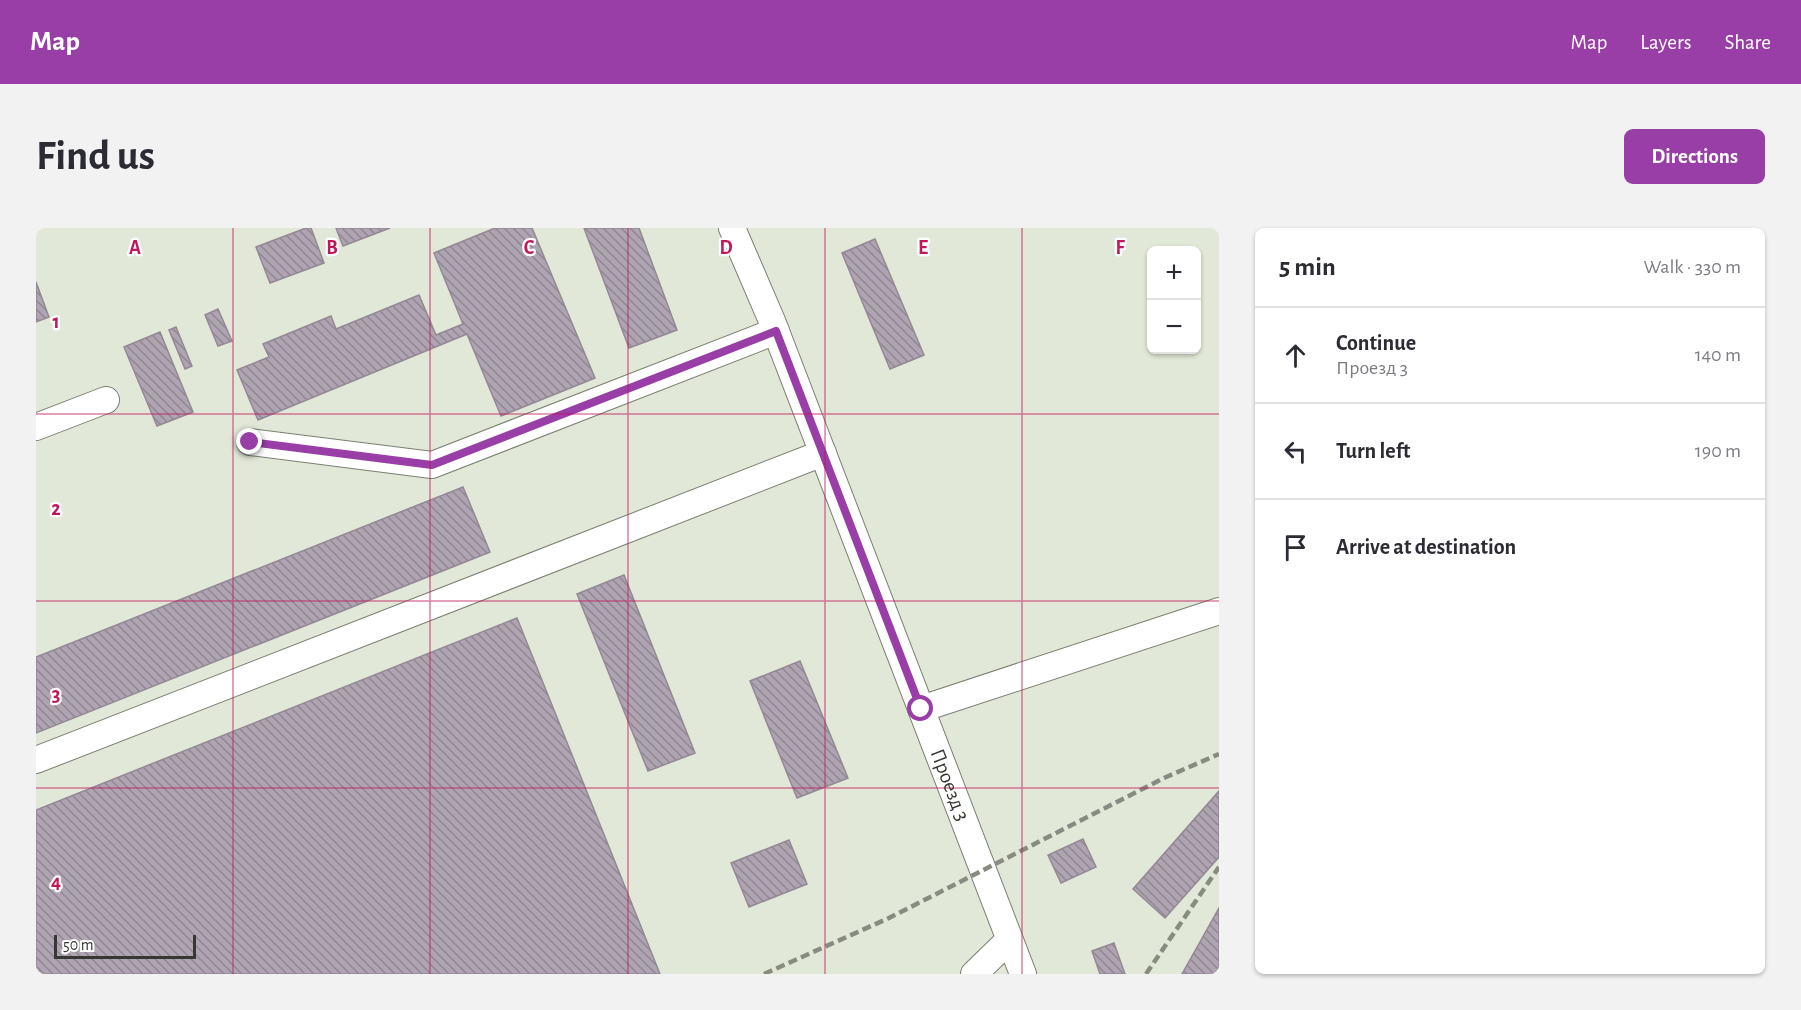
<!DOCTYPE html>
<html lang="en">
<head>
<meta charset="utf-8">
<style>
  :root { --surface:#fff; --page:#f2f2f3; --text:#2b2b33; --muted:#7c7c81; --line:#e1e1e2; --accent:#993da7 }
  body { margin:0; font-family:"Alegreya Sans",sans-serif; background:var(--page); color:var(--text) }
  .controls { position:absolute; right:18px; top:18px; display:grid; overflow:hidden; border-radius:9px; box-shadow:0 2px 4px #0004 }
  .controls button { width:54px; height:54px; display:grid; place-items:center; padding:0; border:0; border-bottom:2px solid var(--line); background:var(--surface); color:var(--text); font:30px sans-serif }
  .scale { position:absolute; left:18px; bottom:15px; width:142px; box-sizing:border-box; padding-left:6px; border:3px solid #363831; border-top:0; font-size:16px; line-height:21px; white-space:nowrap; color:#363831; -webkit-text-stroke:4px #fff; paint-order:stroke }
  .stop { position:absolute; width:18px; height:18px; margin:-14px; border:4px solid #993da7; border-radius:50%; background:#fff }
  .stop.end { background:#993da7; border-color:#fff; box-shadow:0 2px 6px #0008 }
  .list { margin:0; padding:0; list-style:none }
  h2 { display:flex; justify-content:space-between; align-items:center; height:78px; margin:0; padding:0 24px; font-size:26px }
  h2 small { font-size:20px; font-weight:400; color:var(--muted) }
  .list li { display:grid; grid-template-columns:39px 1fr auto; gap:18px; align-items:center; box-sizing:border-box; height:96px; padding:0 24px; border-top:2px solid var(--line) }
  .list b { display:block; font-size:22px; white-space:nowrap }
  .list p { margin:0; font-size:20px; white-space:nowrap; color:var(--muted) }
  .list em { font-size:20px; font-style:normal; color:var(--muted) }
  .icon { flex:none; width:33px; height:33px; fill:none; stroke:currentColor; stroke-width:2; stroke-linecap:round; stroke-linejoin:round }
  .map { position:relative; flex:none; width:1183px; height:746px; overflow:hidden; border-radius:9px }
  header { display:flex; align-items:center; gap:36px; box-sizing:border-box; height:84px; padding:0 30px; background:var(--accent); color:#fff }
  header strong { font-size:28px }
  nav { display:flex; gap:33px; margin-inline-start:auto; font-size:21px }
  .intro { display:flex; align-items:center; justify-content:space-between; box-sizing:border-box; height:144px; padding:0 36px }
  h1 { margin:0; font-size:42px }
  .button { padding:15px 27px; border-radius:9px; background:var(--accent); color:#fff; font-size:21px; font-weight:700 }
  main { display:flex; gap:36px; padding:0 36px }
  aside { flex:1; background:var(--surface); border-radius:9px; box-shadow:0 2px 4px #0004 }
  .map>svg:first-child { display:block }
  .building { fill:url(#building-back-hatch); stroke:#938895; stroke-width:1.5 }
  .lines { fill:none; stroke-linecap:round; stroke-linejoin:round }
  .minor-casing { stroke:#7a7f70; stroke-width:28 }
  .minor { stroke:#fff; stroke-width:26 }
  .rail { stroke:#888c80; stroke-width:4.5; stroke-dasharray:9 4.5; stroke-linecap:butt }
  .route { stroke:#993da7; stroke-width:8 }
  .grid { fill:none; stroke:#c2185b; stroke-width:1.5; stroke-opacity:0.55 }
  .labels { text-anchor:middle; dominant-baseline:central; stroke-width:4.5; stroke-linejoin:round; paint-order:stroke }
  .street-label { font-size:21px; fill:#363831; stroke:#fff }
  .grid-label { font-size:20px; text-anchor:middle; font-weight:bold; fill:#c2185b; stroke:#fff; stroke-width:4.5; stroke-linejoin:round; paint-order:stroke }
</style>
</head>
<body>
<header>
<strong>Map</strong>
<nav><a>Map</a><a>Layers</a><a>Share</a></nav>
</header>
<div class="intro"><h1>Find us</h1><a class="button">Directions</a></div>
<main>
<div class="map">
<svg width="1183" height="746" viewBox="0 0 1183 746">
  <defs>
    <pattern id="building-back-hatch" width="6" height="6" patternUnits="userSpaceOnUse" patternTransform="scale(1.5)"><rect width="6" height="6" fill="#afa4b1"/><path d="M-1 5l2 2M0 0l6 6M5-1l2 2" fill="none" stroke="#8f8791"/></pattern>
  </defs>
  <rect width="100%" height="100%" fill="#e2e8d7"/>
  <g class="building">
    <path d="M270,0H275L288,35L234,55L220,19Z"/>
    <path d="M300,0H354L307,18Z"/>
    <path d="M459,0H496L559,150L465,188L431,106L222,192L201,142L233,129L227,116L295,88L300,101L383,67L400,107L427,96L398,25Z"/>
    <path d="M548,0H603L641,102L593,120Z"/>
    <path d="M839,11L888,127L854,141L806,25Z"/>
    <path d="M0,54L13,89L0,94Z"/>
    <path d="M182,81L196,113L182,118L169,87Z"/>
    <path d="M140,99L156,138L149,141L133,102Z"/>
    <path d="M124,104L157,184L121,198L88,119Z"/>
    <path d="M427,259L454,324L0,505V429Z"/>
    <path d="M588,347L659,525L612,543L541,366Z"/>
    <path d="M481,390L624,746H0V582Z"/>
    <path d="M764,433L812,550L761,570L714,453Z"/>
    <path d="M1183,563V629L1129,690L1097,661Z"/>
    <path d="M1047,611L1060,639L1025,655L1012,627Z"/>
    <path d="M753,612L771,656L713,679L695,635Z"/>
    <path d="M1183,680V746H1146Z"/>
    <path d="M1078,715L1089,746H1064L1056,723Z"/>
  </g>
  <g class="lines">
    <defs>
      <g id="minor">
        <path id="s1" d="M696,0L736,93L987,746"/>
        <path d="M0,199L70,172"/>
        <path d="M214,214L396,237L740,103"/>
        <path d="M885,481L1183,383"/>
        <path d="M0,532L787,225"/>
        <path d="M938,746L973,712"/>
      </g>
    </defs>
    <use href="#minor" class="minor-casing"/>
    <use href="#minor" class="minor"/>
    <g class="rail">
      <path d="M728,746L853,690L1128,550L1183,526"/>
      <path d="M1110,746L1183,639"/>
    </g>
  </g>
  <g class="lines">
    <path class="route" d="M214,214L396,237L740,103L885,481"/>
  </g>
  <path class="grid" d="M197,0V746M394,0V746M592,0V746M789,0V746M986,0V746M0,186H1183M0,373H1183M0,560H1183"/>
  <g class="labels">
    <g class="street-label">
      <text stroke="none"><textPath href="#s1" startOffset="598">Проезд 3</textPath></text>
    </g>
  </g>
  <g class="grid-label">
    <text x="99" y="26">A</text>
    <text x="296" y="26">B</text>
    <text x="493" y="26">C</text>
    <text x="690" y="26">D</text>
    <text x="887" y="26">E</text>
    <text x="1084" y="26">F</text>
    <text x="20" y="100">1</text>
    <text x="20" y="287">2</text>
    <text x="20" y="473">3</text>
    <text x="20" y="660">4</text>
  </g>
</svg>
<div class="controls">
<button>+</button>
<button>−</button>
</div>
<div class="scale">50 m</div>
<div class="stop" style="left:885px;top:481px"></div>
<div class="stop end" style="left:214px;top:214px"></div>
</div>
<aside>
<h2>5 min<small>Walk · 330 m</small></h2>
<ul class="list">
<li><svg class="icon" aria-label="ahead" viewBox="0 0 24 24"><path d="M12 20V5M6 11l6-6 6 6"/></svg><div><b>Continue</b><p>Проезд 3</p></div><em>140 m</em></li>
<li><svg class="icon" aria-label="left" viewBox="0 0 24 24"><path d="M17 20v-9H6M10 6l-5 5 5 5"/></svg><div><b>Turn left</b></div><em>190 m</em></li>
<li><svg class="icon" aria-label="arrive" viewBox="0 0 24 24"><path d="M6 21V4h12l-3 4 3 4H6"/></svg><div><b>Arrive at destination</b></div></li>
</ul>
</aside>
</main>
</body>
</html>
